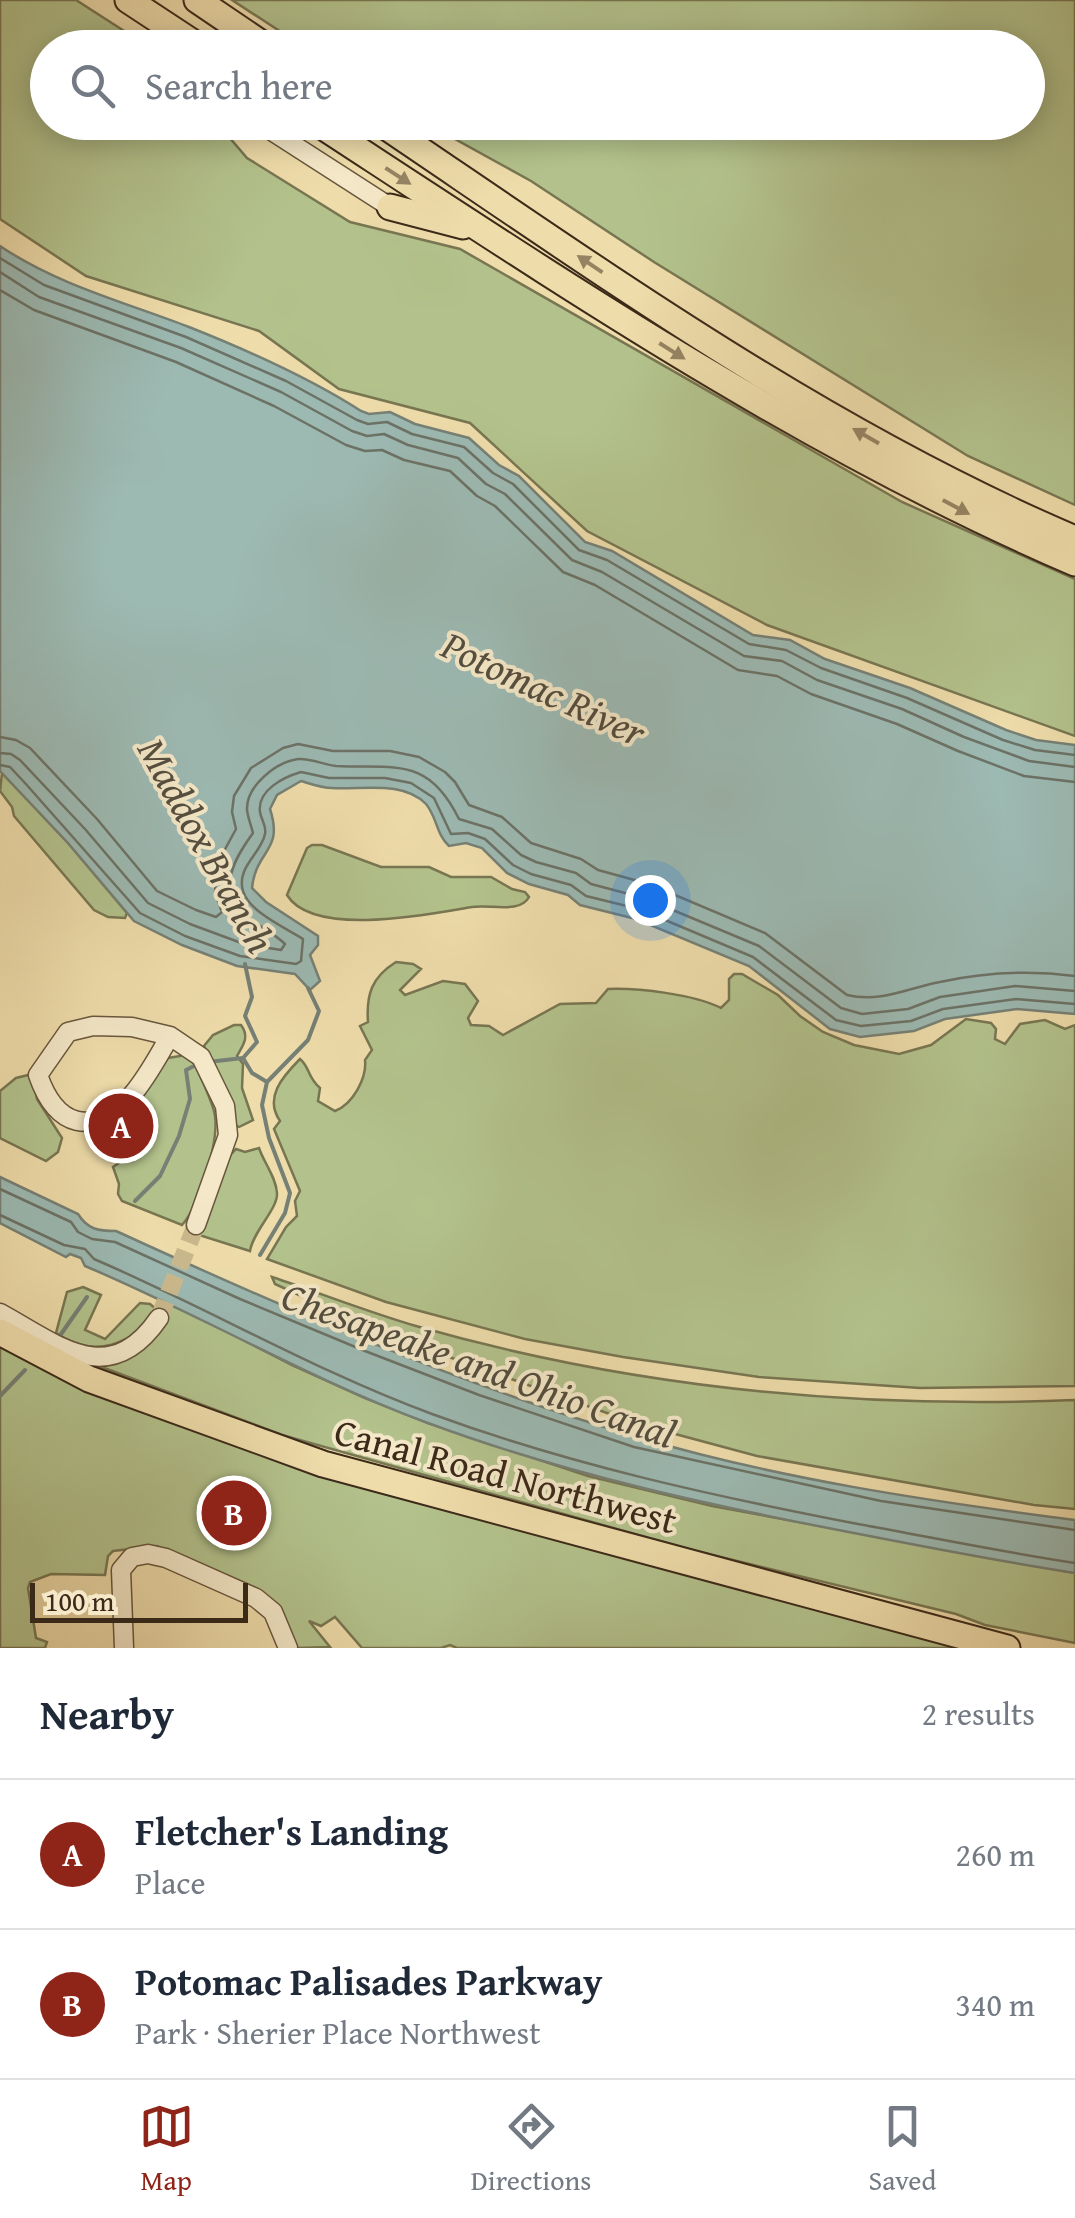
<!DOCTYPE html>
<html lang="en">
<head>
<meta charset="utf-8">
<style>
  :root { --surface:#fff; --page:#f6f6f7; --text:#1f2937; --muted:#747a83; --line:#e0e1e3; --accent:#8f2418 }
  body { margin:0; font-family:"Gentium Book Plus",serif; background:var(--page); color:var(--text) }
  .scale { position:absolute; left:30px; bottom:25px; width:218px; box-sizing:border-box; padding-left:10px; border:5px solid #3c2a19; border-top:0; font-size:28px; line-height:35px; white-space:nowrap; color:#3c2a19; -webkit-text-stroke:8px #f4e8c8; paint-order:stroke }
  .you { position:absolute; left:650px; top:900px; width:35px; height:35px; margin:-25px; border:8px solid #fff; border-radius:50%; background:#1a73e8; box-shadow:0 0 0 15px #1a73e833 }
  .badge { display:grid; place-items:center; width:65px; height:65px; border-radius:50%; background:var(--accent); color:#fff; font-size:32px; font-weight:700 }
  .pin { position:absolute; translate:-50% -50%; border:5px solid #fff; box-shadow:0 2px 10px #0006 }
  .list { margin:0; padding:0; list-style:none }
  h2 { display:flex; justify-content:space-between; align-items:center; height:130px; margin:0; padding:0 40px; font-size:42px }
  h2 small { font-size:32px; font-weight:400; color:var(--muted) }
  .list li { display:grid; grid-template-columns:65px 1fr auto; gap:30px; align-items:center; box-sizing:border-box; height:150px; padding:0 40px; border-top:2px solid var(--line) }
  .list b { display:block; font-size:38px; white-space:nowrap }
  .list p { margin:0; font-size:32px; white-space:nowrap; color:var(--muted) }
  .list em { font-size:32px; font-style:normal; color:var(--muted) }
  .icon { flex:none; width:55px; height:55px; fill:none; stroke:currentColor; stroke-width:2; stroke-linecap:round; stroke-linejoin:round }
  .map { position:relative; flex:none; width:1075px; height:1648px; overflow:hidden }
  .search { position:absolute; background:var(--surface); box-shadow:0 5px 25px #0003; left:30px; right:30px; top:30px; height:110px; display:flex; align-items:center; gap:25px; box-sizing:border-box; padding:0 35px; border-radius:55px; color:var(--muted); font-size:38px }
  .sheet { height:430px; background:var(--surface) }
  nav { display:flex; justify-content:space-around; align-items:center; box-sizing:border-box; height:140px; border-top:2px solid var(--line); background:var(--surface); font-size:28px; color:var(--muted) }
  nav a { display:grid; justify-items:center; gap:5px }
  nav .on { color:var(--accent) }
  .map>svg:first-child { display:block }
  .green { fill:#b3c28c; stroke:#787652; stroke-width:2.5 }
  .water { fill:#9cb9b2; stroke:#768075; stroke-width:2.5 }
  .lines { fill:none; stroke-linecap:round; stroke-linejoin:round }
  .shore { stroke:#6c7266; stroke-width:2.5 }
  .stream { stroke:#768075; stroke-width:4 }
  .minor-tunnel { stroke:#cab88d; stroke-width:18; stroke-dasharray:18 9; stroke-linecap:butt }
  .minor-casing { stroke:#68563d; stroke-width:21 }
  .highway-casing { stroke:#3c2a19; stroke-width:29 }
  .minor { stroke:#f4e8c8; stroke-width:18 }
  .highway { stroke:#eedcaa; stroke-width:25 }
  .oneway { fill:#958362 }
  .labels { text-anchor:middle; dominant-baseline:central; stroke-width:8; stroke-linejoin:round; paint-order:stroke }
  .street-label { font-size:38px; fill:#3c2a19; stroke:#f4e8c8 }
  .water-label { font-size:40px; font-style:italic; fill:#544e3f; stroke:#f4e8c8 }
</style>
</head>
<body>
<div class="map">
<svg width="1075" height="1648" viewBox="0 0 1075 1648">
  <rect width="100%" height="100%" fill="#eedcaa"/>
  <filter id="stains"><feTurbulence type="fractalNoise" baseFrequency=".002" numOctaves="4"/><feColorMatrix values="0 0 0 0 .2 0 0 0 0 .09 0 0 0 0 .02 0 0 0 .5 -.17"/></filter>
  <radialGradient id="worn" r=".72"><stop offset=".6" stop-color="#630" stop-opacity="0"/><stop offset="1" stop-color="#630" stop-opacity=".3"/></radialGradient>
  <g class="green">
    <path d="M0,0H76L149,47L48,48V122L217,123L247,158L350,222L460,249L902,502L1075,579V736L767,625L587,531L470,423L339,389L259,331L86,276L0,219Z"/>
    <path d="M232,0H1075V505L968,456L654,262L531,181L426,123L1028,122V48L304,47Z"/>
    <path d="M2,773L68,843L127,913L125,918L108,917L94,910L14,816L12,807L0,791Z"/>
    <path d="M312,845H322L381,867H429L451,877H491L512,889L525,892L529,897C520,914 490,904 472,907C431,914 313,938 287,895L307,848Z"/>
    <path d="M396,962L413,964L421,969L400,990L405,995L443,981L465,984L478,1001L468,1018L471,1025L489,1026L503,1035L560,1004L596,1003L608,989C639,988 693,994 721,1008L729,1000V979L734,974H742L778,995L800,1016L823,1032L854,1045L899,1054L931,1045L966,1019L991,1023L996,1029L995,1039L1005,1044L1020,1024L1045,1020L1065,1029L1075,1025V1386L920,1388L759,1377L623,1357L525,1339L386,1302L267,1259L286,1227L297,1216L295,1201L300,1191L274,1129L280,1121C264,1098 282,1077 300,1059C310,1067 307,1077 320,1088L318,1101L335,1111C353,1104 367,1078 365,1060L372,1050L360,1026L368,1022C366,994 372,977 396,962Z"/>
    <path d="M234,1025H241C250,1037 243,1045 237,1056L243,1064L242,1088L253,1120L239,1127L234,1125L228,1097L204,1046L213,1035Z"/>
    <path d="M186,1055L192,1058C199,1075 209,1093 214,1111C221,1137 200,1205 182,1225L122,1201L118,1194L119,1184L113,1167L123,1160L133,1161C137,1138 150,1134 129,1115L128,1110L168,1058Z"/>
    <path d="M32,1074L37,1099L62,1138L58,1152L46,1161L0,1138V1091L16,1078Z"/>
    <path d="M259,1148C264,1163 276,1177 277,1193C278,1209 253,1231 250,1251L199,1235L227,1158L236,1149L245,1152Z"/>
    <path d="M272,1277C320,1293 368,1312 416,1326C629,1387 854,1409 1075,1400V1509L1034,1505L757,1456L638,1424L384,1334L275,1284Z"/>
    <path d="M83,1287L101,1295L85,1330L105,1339L140,1303L150,1304L156,1309C134,1346 93,1359 56,1333L67,1292Z"/>
    <path d="M171,1303L292,1365L365,1398L428,1423L588,1476L712,1506L1075,1573V1643L985,1625L956,1614L692,1550L282,1435L99,1366C136,1357 160,1341 171,1303Z"/>
    <path d="M0,1343L76,1385L963,1648H457L450,1645L441,1648H362L335,1617L321,1626L309,1621L330,1647L298,1648L273,1603L157,1546L113,1551L108,1556L105,1575L51,1574L30,1582L28,1588L36,1638L47,1642L45,1648H0Z"/>
  </g>
  <g class="water">
    <path d="M0,246C58,285 124,302 189,327C247,350 308,377 361,411L369,414L390,412L415,424L469,438L499,465L519,476L585,542L612,551L753,635L790,640L825,659L910,688L1006,730L1036,740L1075,745V1014L1017,1009L945,1019L914,1031L860,1037L830,1029L749,966L636,919L580,905L568,895L529,884L507,873L482,848L466,843L449,846C436,834 437,817 426,804C403,780 361,790 332,788C322,788 311,784 301,781L277,795L270,809C284,852 256,849 252,888L266,902L318,936V945L310,955L320,981L310,990L295,974L237,966L182,945L134,921L68,843L0,771Z"/>
    <path d="M0,1177L78,1214C88,1230 99,1231 116,1231C286,1309 458,1384 637,1437C779,1479 928,1501 1075,1520V1573C1003,1562 931,1548 859,1534C713,1506 568,1475 428,1423C309,1379 201,1315 85,1266L81,1258L70,1254L66,1257L0,1223Z"/>
  </g>
  <g class="lines">
    <g class="shore">
      <path d="M0,258L44,285L186,337L286,381L357,420L368,424L387,422L412,434L464,447L493,473L513,484L579,550L607,560L749,644L786,650L821,668L907,698L1003,740L1035,750L1075,755"/>
      <path d="M0,272L39,297L181,348L281,392L352,431L367,436L384,434L408,445L458,458L486,484L505,494L572,560L602,572L744,656L782,661L817,680L902,709L964,737L1029,761L1075,767"/>
      <path d="M0,290L34,310L176,362L274,406L346,445L365,451L382,450L404,460L450,471L477,496L495,506L563,572L595,585L738,670L777,676L811,694L897,724L958,751L1024,776L1075,782"/>
      <path d="M0,737L16,740L30,748L97,819L157,891L196,910L216,917L222,912L215,893L217,864L236,829L232,812L234,796L251,768L283,748L298,744L333,751H390L419,757L445,772L455,782L469,805L502,817L531,843L581,859L598,870L649,884L765,933L847,995C881,1003 908,988 940,982C986,972 1029,970 1075,976"/>
      <path d="M0,753L11,754L20,760L85,829L148,903L190,924L244,944L281,950L285,944C276,935 264,929 253,921C216,892 230,865 253,833C251,825 248,818 247,810C246,786 276,762 298,759C311,758 324,765 336,766C396,769 428,756 459,819L492,829L521,855L536,862L576,873L591,884L644,898L759,946L841,1008L862,1014L908,1009L940,997L1015,986L1075,991"/>
      <path d="M0,765L10,767L25,783L140,913L185,936L240,956L296,964L301,961L303,939C286,928 249,912 243,891C236,867 261,854 265,834C267,826 261,820 260,812C257,790 284,777 301,772L329,778H385L411,783L434,798L451,834L468,833L485,839L513,865L531,874L571,885L586,896L639,909L753,957L836,1020L861,1026L911,1021L943,1009L1016,999L1075,1004"/>
      <path d="M0,1189L71,1222L78,1232L92,1239L115,1242L240,1299L365,1351L479,1395L634,1447L881,1501L1075,1530"/>
      <path d="M0,1215L64,1245L85,1249L94,1259C208,1308 315,1371 432,1414C571,1465 713,1496 858,1524C930,1537 1002,1552 1075,1563"/>
    </g>
    <g class="stream">
      <path d="M243,1058L252,1073L267,1082"/>
      <path d="M208,1062L243,1058L257,1042L245,1016L252,997L245,964"/>
      <path d="M135,1201L160,1176L179,1136L190,1099L186,1070L198,1064"/>
      <path d="M260,1255L285,1213L290,1193L269,1138L262,1105L267,1082L308,1040L319,1011L308,988"/>
      <path d="M59,1337L87,1297"/>
      <path d="M0,1396L25,1370"/>
    </g>
    <path class="minor-tunnel" d="M159,1318L196,1225"/>
    <defs>
      <g id="minor">
        <path d="M258,122L390,207"/>
        <path d="M170,1036C158,1056 147,1078 131,1096C92,1138 56,1127 38,1075L68,1032L93,1026L132,1027L170,1036L201,1057L225,1106L228,1135L196,1225"/>
        <path d="M0,1313C57,1344 109,1391 159,1318"/>
        <path d="M124,1648L121,1570L132,1557L148,1554L166,1558L256,1598L273,1612L288,1648"/>
      </g>
      <g id="highway">
        <path d="M128,0L201,48"/>
        <path d="M197,0L268,48"/>
        <path d="M316,122C561,282 805,447 1075,563"/>
        <path d="M379,122C603,273 825,433 1075,539"/>
        <path d="M390,207L463,226"/>
        <path d="M0,1332L89,1379L323,1464L1007,1648"/>
      </g>
    </defs>
    <use href="#minor" class="minor-casing"/>
    <use href="#highway" class="highway-casing"/>
    <use href="#minor" class="minor"/>
    <use href="#highway" class="highway"/>
  </g>
  <defs><path id="oneway-solid" d="M-6-.8H1V-3.2L6.5 0L1 3.2V.8H-6Z" transform="scale(2.5)"/></defs>
  <g class="oneway">
    <use href="#oneway-solid" transform="translate(398 176) rotate(33)"/>
    <use href="#oneway-solid" transform="translate(590 264) rotate(-146)"/>
    <use href="#oneway-solid" transform="translate(672 351) rotate(32)"/>
    <use href="#oneway-solid" transform="translate(866 436) rotate(-150)"/>
    <use href="#oneway-solid" transform="translate(956 507) rotate(28)"/>
  </g>
  <g class="labels">
    <g class="street-label">
      <text transform="translate(506 1475) rotate(15)">Canal Road Northwest</text>
    </g>
    <g class="water-label">
      <text transform="translate(544 688) rotate(25)">Potomac River</text>
      <text transform="translate(207 845) rotate(61)">Maddox Branch</text>
      <text transform="translate(479 1364) rotate(20)">Chesapeake and Ohio Canal</text>
    </g>
  </g>
  <rect width="100%" height="100%" filter="url(#stains)"/>
  <rect width="100%" height="100%" fill="url(#worn)"/>
</svg>
<div class="scale">100 m</div>
<div class="you"></div>
<div class="pin badge" style="left:121px;top:1126px">A</div>
<div class="pin badge" style="left:234px;top:1513px">B</div>
<div class="search"><svg class="icon" aria-label="search" viewBox="0 0 24 24"><circle cx="10" cy="10" r="6"/><path d="M15 15l6 6"/></svg>Search here</div>
</div>
<section class="sheet">
<h2>Nearby<small>2 results</small></h2>
<ul class="list">
<li><span class="badge">A</span><div><b>Fletcher's Landing</b><p>Place</p></div><em>260 m</em></li>
<li><span class="badge">B</span><div><b>Potomac Palisades Parkway</b><p>Park · Sherier Place Northwest</p></div><em>340 m</em></li>
</ul>
</section>
<nav>
<a class="on"><svg class="icon" aria-label="map" viewBox="0 0 24 24"><path d="M3 6l6-2 6 2 6-2v14l-6 2-6-2-6 2zM9 4v14M15 6v14"/></svg>Map</a>
<a><svg class="icon" aria-label="directions" viewBox="0 0 24 24"><path d="M12 3l9 9-9 9-9-9zM9 14v-3h6M13 9l2 2-2 2"/></svg>Directions</a>
<a><svg class="icon" aria-label="saved" viewBox="0 0 24 24"><path d="M7 4h10v16l-5-4-5 4z"/></svg>Saved</a>
</nav>
</body>
</html>
